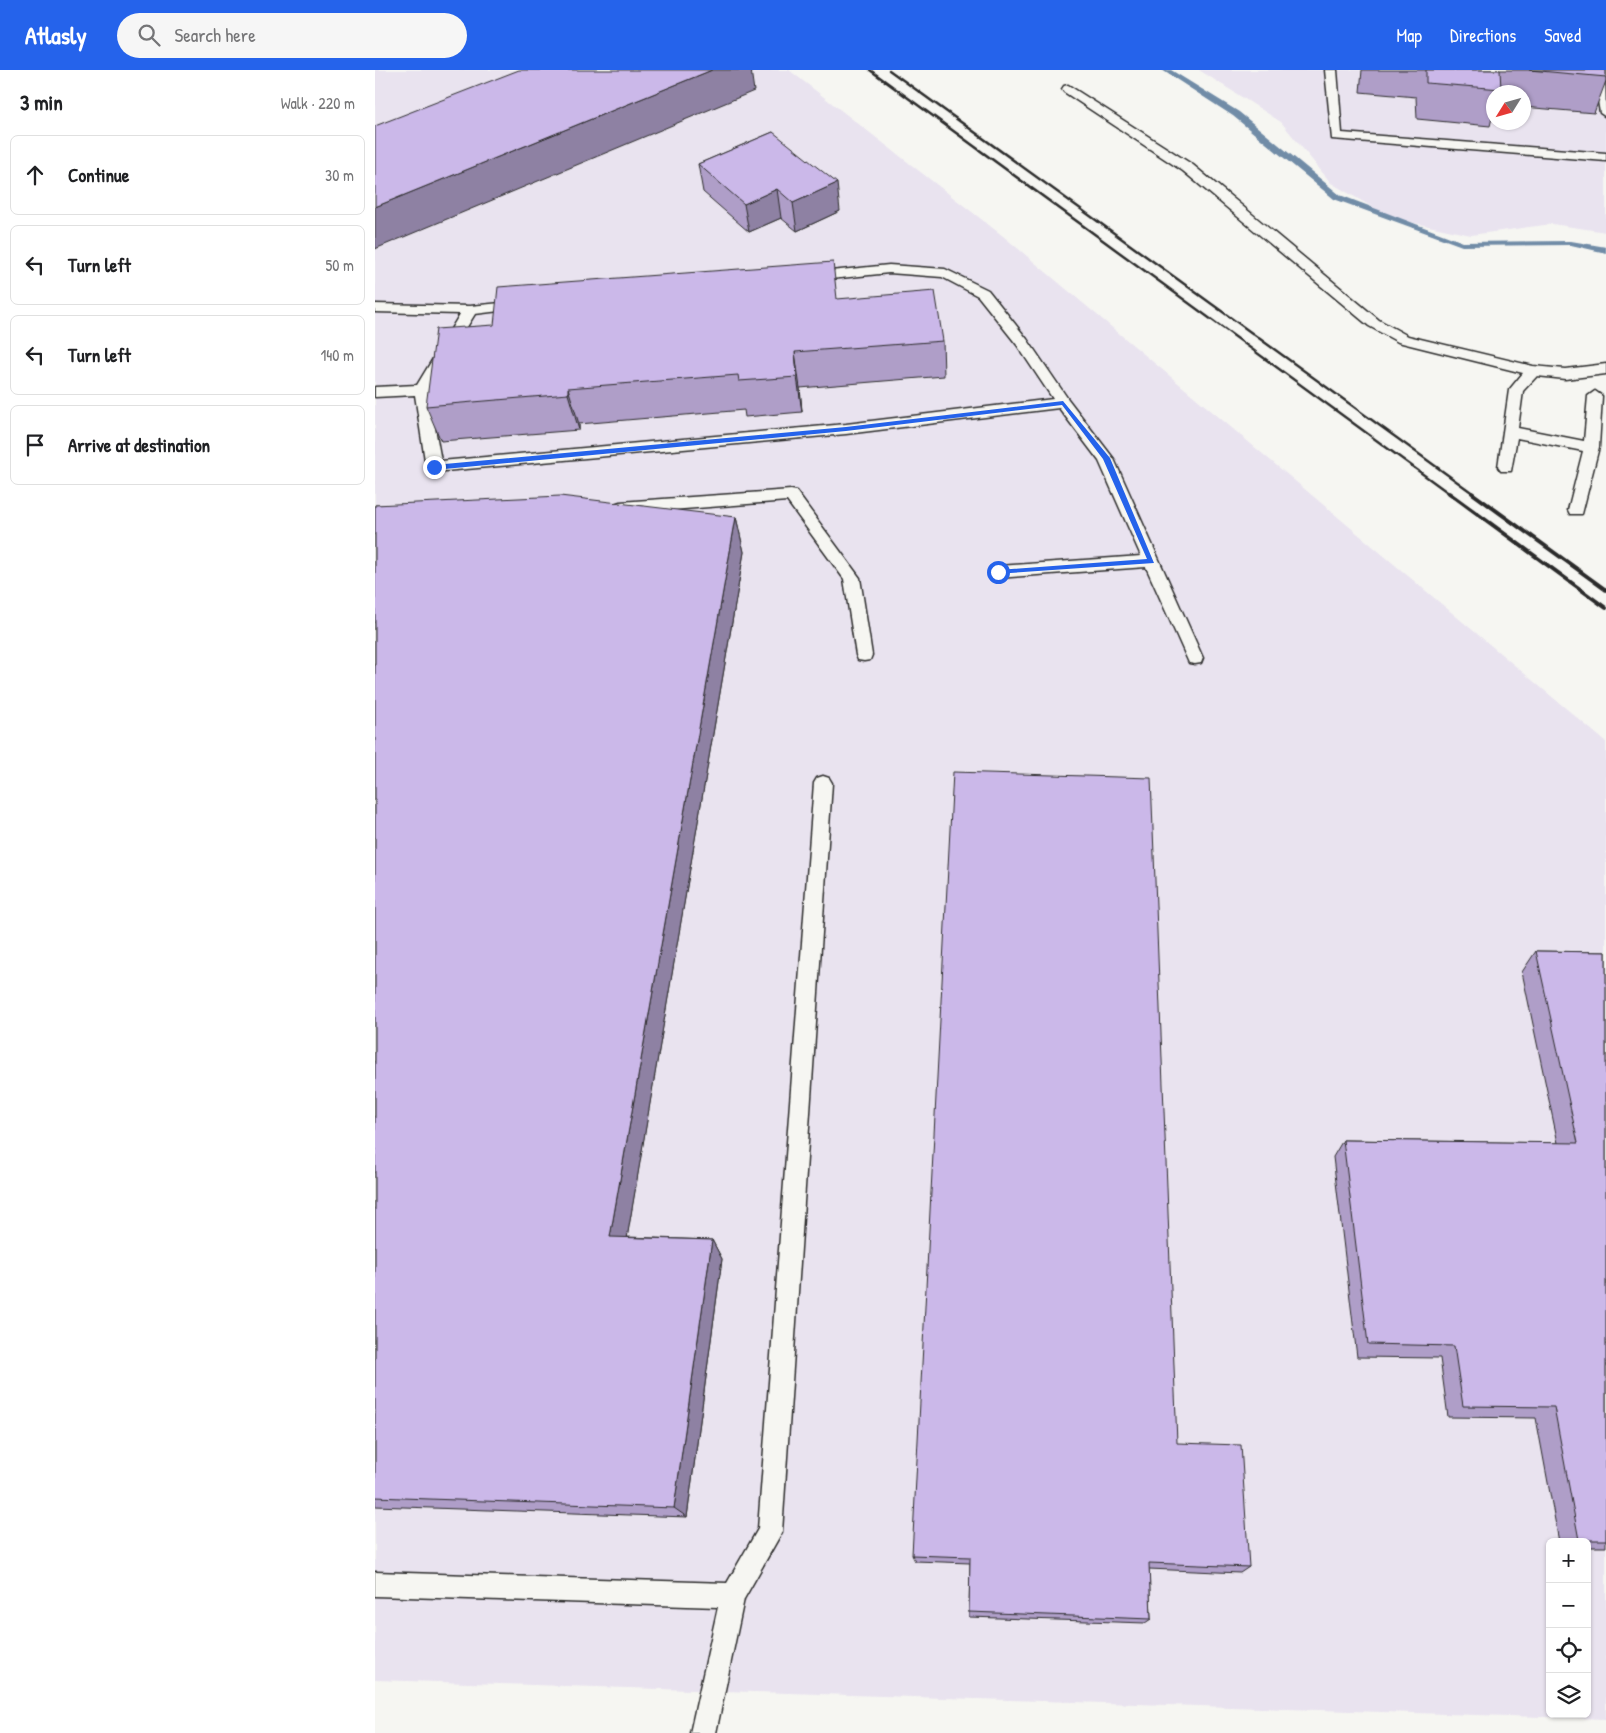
<!DOCTYPE html>
<html lang="en">
<head>
<meta charset="utf-8">
<style>
  :root { --surface:#fff; --page:#f6f6f6; --text:#202124; --muted:#757577; --line:#e0e0e0; --accent:#2563eb }
  body { margin:0; font-family:"Patrick Hand",sans-serif; background:var(--page); color:var(--text) }
  .controls { position:absolute; right:15px; bottom:15px; display:grid; overflow:hidden; border-radius:8px; box-shadow:0 1px 4px #0004 }
  .controls button { width:45px; height:45px; display:grid; place-items:center; padding:0; border:0; border-bottom:1px solid var(--line); background:var(--surface); color:var(--text); font:25px sans-serif }
  .compass { position:absolute; left:1111px; top:15px; width:45px; height:45px; border-radius:50%; background:var(--surface); box-shadow:0 1px 4px #0004; rotate:233deg }
  .stop { position:absolute; width:15px; height:15px; margin:-11px; border:4px solid #2563eb; border-radius:50%; background:#fff }
  .stop.end { background:#2563eb; border-color:#fff; box-shadow:0 1px 5px #0008 }
  .list { margin:0; padding:0; list-style:none }
  h2 { display:flex; justify-content:space-between; align-items:center; height:65px; margin:0; padding:0 20px; font-size:21px }
  h2 small { font-size:16px; font-weight:400; color:var(--muted) }
  .list li { display:grid; grid-template-columns:32px 1fr auto; gap:15px; align-items:center; box-sizing:border-box; height:80px; margin:0 10px 10px; padding:0 10px; border:1px solid var(--line); border-radius:8px }
  .list b { display:block; font-size:19px; white-space:nowrap }
  .list em { font-size:16px; font-style:normal; color:var(--muted) }
  .icon { flex:none; width:28px; height:28px; fill:none; stroke:currentColor; stroke-width:2; stroke-linecap:round; stroke-linejoin:round }
  .map { position:relative; flex:none; width:1231px; height:1663px; overflow:hidden }
  header { display:flex; align-items:center; gap:30px; box-sizing:border-box; height:70px; padding:0 25px; background:var(--accent); color:#fff }
  header strong { font-size:24px }
  nav { display:flex; gap:28px; margin-inline-start:auto; font-size:18px }
  .search { width:350px; height:45px; background:var(--page); display:flex; align-items:center; gap:12px; box-sizing:border-box; padding:0 18px; border-radius:28px; color:var(--muted); font-size:19px }
  main { display:flex }
  aside { flex:1; background:var(--surface) }
  .map>svg:first-child { display:block }
  .built { fill:#e9e3ef; fill-rule:evenodd }
  .lines { fill:none; stroke-linecap:round; stroke-linejoin:round }
  .stream { fill:#718ca7; fill-rule:evenodd }
  .service-casing { stroke:#2b2b2b; stroke-width:3 }
  .service { fill:#f6f6f2; fill-rule:evenodd }
  .rail-far1 { stroke:#2b2b2b; stroke-width:2.5 }
  .rail { stroke:#2b2b2b; stroke-width:4 }
  .wall { fill:#af9ec8; stroke:#2b2b2b }
  .shaded-wall { fill:#8e81a3; stroke:#2b2b2b }
  .building { fill:#cbb8e9; stroke:#2b2b2b }
  .route { fill:#2563eb }
</style>
</head>
<body>
<header>
<strong>Atlasly</strong>
<div class="search"><svg class="icon" aria-label="search" viewBox="0 0 24 24"><circle cx="10" cy="10" r="6"/><path d="M15 15l6 6"/></svg>Search here</div>
<nav><a>Map</a><a>Directions</a><a>Saved</a></nav>
</header>
<main>
<aside>
<h2>3 min<small>Walk · 220 m</small></h2>
<ul class="list">
<li><svg class="icon" aria-label="ahead" viewBox="0 0 24 24"><path d="M12 20V5M6 11l6-6 6 6"/></svg><div><b>Continue</b></div><em>30 m</em></li>
<li><svg class="icon" aria-label="left" viewBox="0 0 24 24"><path d="M17 20v-9H6M10 6l-5 5 5 5"/></svg><div><b>Turn left</b></div><em>50 m</em></li>
<li><svg class="icon" aria-label="left" viewBox="0 0 24 24"><path d="M17 20v-9H6M10 6l-5 5 5 5"/></svg><div><b>Turn left</b></div><em>140 m</em></li>
<li><svg class="icon" aria-label="arrive" viewBox="0 0 24 24"><path d="M6 21V4h12l-3 4 3 4H6"/></svg><div><b>Arrive at destination</b></div></li>
</ul>
</aside>
<div class="map">
<svg width="1231" height="1663" viewBox="0 0 1231 1663">
  <rect width="100%" height="100%" fill="#f6f6f2"/>
  <filter id="ink" filterUnits="userSpaceOnUse"><feTurbulence type="fractalNoise" baseFrequency=".02" numOctaves="2"/><feDisplacementMap in="SourceGraphic" scale="10" xChannelSelector="R" yChannelSelector="G"/><feConvolveMatrix kernelMatrix="1 2 1 2 8 2 1 2 1" color-interpolation-filters="sRGB"/></filter>
  <g filter="url(#ink)">
    <g class="built">
      <path d="M0,0H414L628,166L1231,672V1649L0,1610ZM1175,1472H1212V1644H1175Z"/>
      <path d="M824,0H1231V162L1177,154L1096,165L1016,148L956,113L906,52ZM1118,22H1148V52H1118Z"/>
    </g>
    <g class="lines">
      <path class="stream" d="M787,0H796L864,42L965,125L1088,172L1196,171L1231,177V183L1196,175L1087,176L959,129L858,46Z"/>
      <defs>
        <g id="service">
          <path d="M950,0H962L967,63L1231,83V91L957,69Z"/>
          <path d="M1218,0H1230L1231,47L1225,43Z"/>
          <path d="M693,15L818,95L1004,250L1033,266L1158,296L1190,299L1231,294V304L1190,309L1162,306L1148,321L1143,358L1209,371L1213,326L1220,321L1227,326L1224,377L1207,444H1195L1193,440L1208,381L1142,368L1136,401H1126L1123,397L1134,320L1148,303L1023,272L994,256L808,101L689,22L687,19L689,16Z"/>
          <path d="M514,195L570,199L613,220L652,269L693,329L739,389L828,588L826,593L820,594L814,593L771,497L623,508L617,506L615,502L617,498L623,496L766,486L724,391L684,338L471,364L59,402L54,401L51,397L40,325L0,327V317L42,315L85,244L0,242V234L95,236L145,231L152,235L150,238L100,244L53,320L66,391L471,354L678,329L642,275L603,226L567,207L514,203L436,211L429,207L436,203Z"/>
          <path d="M416,420L421,421L485,508L497,585L495,590L489,591L483,590L481,585L469,509L412,431L245,444L239,442L237,438L239,434L245,432Z"/>
          <path d="M448,706L454,708L457,713L407,1462L369,1529L341,1663H315L343,1537L0,1526V1502L352,1513L383,1459L439,713L442,708Z"/>
        </g>
      </defs>
      <use href="#service" class="service-casing"/>
      <use href="#service" class="service"/>
      <g class="rail-far1">
        <path d="M495,0L1075,424"/>
        <path d="M514,0L1099,424"/>
      </g>
      <g class="rail">
        <path d="M1074,423L1231,538"/>
        <path d="M1097,423L1231,520"/>
      </g>
    </g>
    <g class="wall">
      <path d="M987,0H1231V11L1219,43L1148,37V22H1118V44L1115,56L1042,49L1041,27L985,22Z"/>
      <path d="M398,62L465,141L422,161L406,148L374,162L328,122L323,94Z"/>
      <path d="M462,229L568,271L569,306L425,318L427,342L370,347L369,340L204,354V360L66,371L51,336L119,255Z"/>
      <path d="M0,435L361,447L369,482L252,1167L337,1170L347,1189L312,1447L0,1436Z"/>
      <path d="M1161,881L1231,882V1477H1212V1472H1184L1161,1348L1073,1347L1065,1288L982,1287L958,1087L968,1070L1183,1073L1147,902Z"/>
      <path d="M802,1373L874,1497L865,1503L774,1499L776,1549L770,1553L594,1547V1542L595,1493L540,1491L537,1485Z"/>
    </g>
    <g class="shaded-wall">
      <path d="M337,0H376L379,21L0,179V137Z"/>
      <path d="M462,113L465,141L422,161L418,133Z"/>
      <path d="M402,119L406,148L374,162L369,134Z"/>
      <path d="M420,282L425,318L427,342L422,307Z"/>
      <path d="M193,318L204,354V360L193,324Z"/>
      <path d="M361,447L369,482L249,1186L235,1167Z"/>
      <path d="M337,1170L347,1189L312,1447L299,1438Z"/>
    </g>
    <g class="building">
      <path d="M144,0H337L0,137V56Z"/>
      <path d="M1051,0H1125L1126,19L1051,13Z"/>
      <path d="M1154,0H1231V7Z"/>
      <path d="M398,62L462,113L418,133L402,119L369,134L323,94Z"/>
      <path d="M458,192L462,229L560,221L568,271L420,282L422,307L364,311L363,305L193,318V324L51,336L61,259L119,255L123,217Z"/>
      <path d="M185,426L361,447L235,1167L337,1170L299,1438L0,1427V435Z"/>
      <path d="M578,702L776,708L802,1373L866,1375L874,1497L774,1493L776,1549L594,1542L595,1487L537,1485Z"/>
      <path d="M1161,881L1231,882V1470H1204L1179,1337L1088,1336L1079,1276L993,1274L968,1070L1203,1073Z"/>
    </g>
  </g>
  <path class="route" d="M688,331L735,388L779,493L620,504V500H623L772,489L728,389L687,335L471,361L59,400L55,397L59,395L471,357Z"/>
</svg>
<div class="controls">
<button>+</button>
<button>−</button>
<button><svg class="icon" aria-label="locate" viewBox="0 0 24 24"><circle cx="12" cy="12" r="6"/><path d="M12 2v4M12 18v4M2 12h4M18 12h4"/></svg></button>
<button><svg class="icon" aria-label="layers" viewBox="0 0 24 24"><path d="M12 4l9 5-9 5-9-5zM3 14l9 5 9-5"/></svg></button>
</div>
<svg class="compass" viewBox="-18 -18 36 36"><path d="M0-13l5 13h-10z" fill="#e53935"/><path d="M0 13l5-13h-10z" fill="#757577"/></svg>
<div class="stop" style="left:623px;top:502px"></div>
<div class="stop end" style="left:59px;top:397px"></div>
</div>
</main>
</body>
</html>
